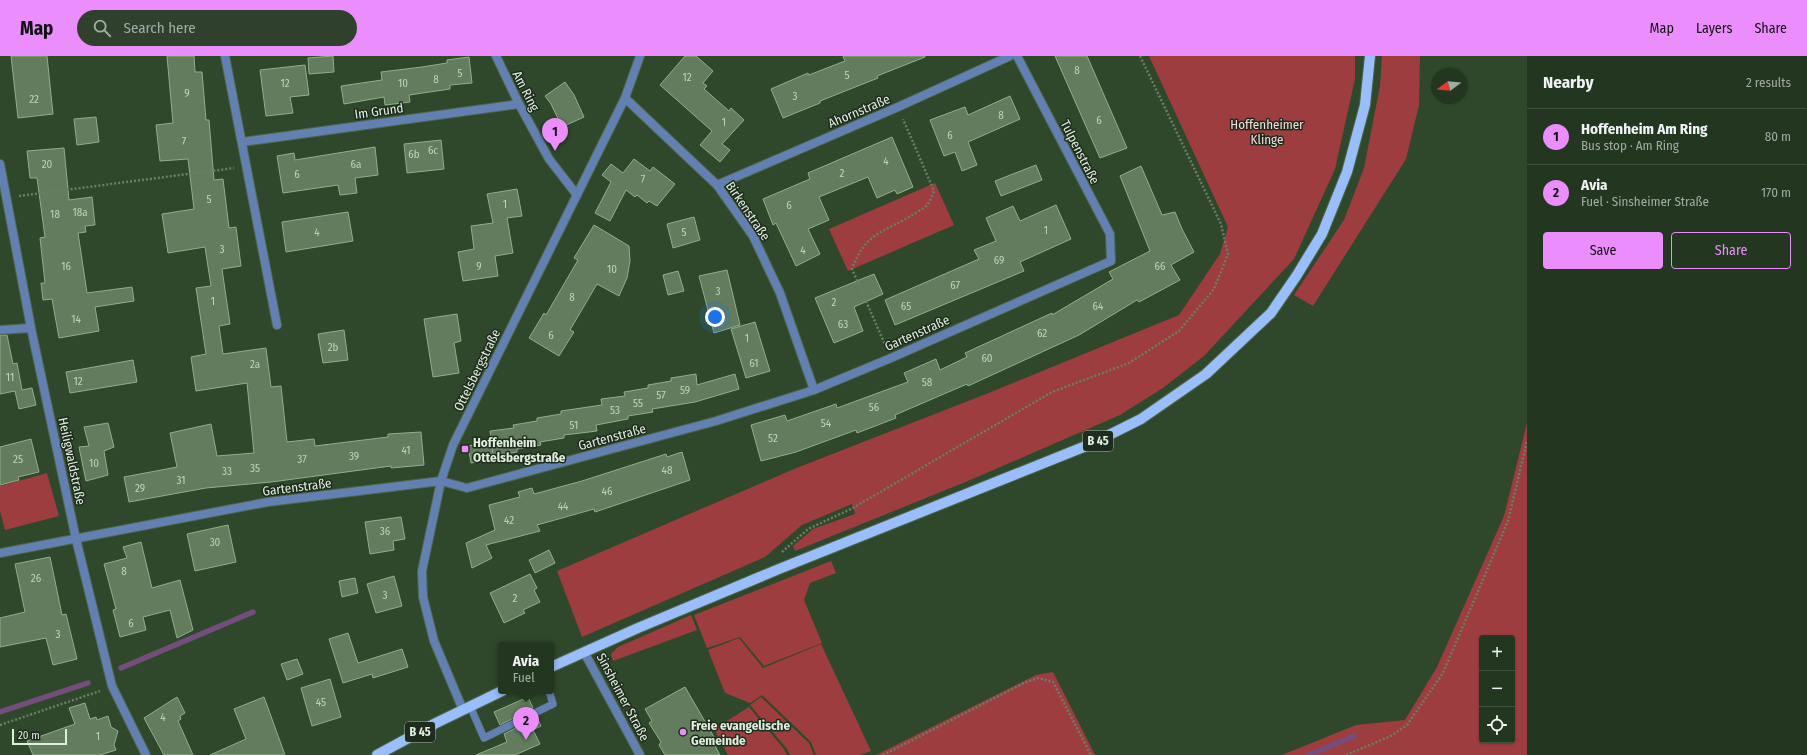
<!DOCTYPE html>
<html lang="en">
<head>
<meta charset="utf-8">
<style>
  :root { --surface:#233620; --page:#2f412d; --text:#f1f3f6; --muted:#a3aba5; --line:#40503e; --accent:#eb8dfc }
  body { margin:0; font-family:"Fira Sans Condensed",sans-serif; background:var(--page); color:var(--text) }
  .controls { position:absolute; right:12px; bottom:12px; display:grid; overflow:hidden; border-radius:4px; box-shadow:0 1px 3px #0004 }
  .controls button { width:36px; height:36px; display:grid; place-items:center; padding:0; border:0; border-bottom:1px solid var(--line); background:var(--surface); color:var(--text); font:20px sans-serif }
  .compass { position:absolute; left:1431px; top:12px; width:36px; height:36px; border-radius:50%; background:var(--surface); box-shadow:0 1px 3px #0004; rotate:254deg }
  .scale { position:absolute; left:12px; bottom:10px; width:55px; box-sizing:border-box; padding-left:4px; border:2px solid #e0efdd; border-top:0; font-size:11px; line-height:14px; white-space:nowrap; color:#e0efdd; -webkit-text-stroke:3px #1f2b1e; paint-order:stroke }
  .you { position:absolute; left:715px; top:261px; width:14px; height:14px; margin:-10px; border:3px solid #fff; border-radius:50%; background:#1a73e8; box-shadow:0 0 0 6px #1a73e833 }
  .badge { display:grid; place-items:center; width:26px; height:26px; border-radius:50%; background:var(--accent); color:#111; font-size:13px; font-weight:700 }
  .pin { position:absolute; translate:-50% -33px; filter:drop-shadow(0 1px 2px #0008) }
  .pin::after { content:''; position:absolute; top:21px; width:14px; height:12px; background:inherit; clip-path:polygon(0 0,100% 0,50% 100%) }
  .popup { position:absolute; left:498px; top:586px; width:56px; height:52px; box-sizing:border-box; display:grid; place-content:center; border-radius:4px; background:var(--surface); filter:drop-shadow(0 1px 3px #0005); font-size:13px; white-space:nowrap; color:var(--muted) }
  .popup b { font-size:15px; color:var(--text) }
  .popup::after { content:''; position:absolute; left:50%; top:100%; margin-left:-8px; border:8px solid transparent; border-top-color:var(--surface) }
  .list { margin:0; padding:0; list-style:none }
  h2 { display:flex; justify-content:space-between; align-items:center; height:52px; margin:0; padding:0 16px; font-size:17px }
  h2 small { font-size:13px; font-weight:400; color:var(--muted) }
  .list li { display:grid; grid-template-columns:26px 1fr auto; gap:12px; align-items:center; box-sizing:border-box; height:56px; padding:0 16px; border-top:1px solid var(--line) }
  .list b { display:block; font-size:15px; white-space:nowrap }
  .list p { margin:0; font-size:13px; white-space:nowrap; color:var(--muted) }
  .list em { font-size:13px; font-style:normal; color:var(--muted) }
  .actions { display:flex; gap:8px; padding:12px 16px }
  .actions a { flex:1; padding:9px 0; border:1px solid var(--accent); border-radius:4px; text-align:center; font-size:14px; color:var(--accent) }
  .actions .main { background:var(--accent); color:#111 }
  .icon { flex:none; width:22px; height:22px; fill:none; stroke:currentColor; stroke-width:2; stroke-linecap:round; stroke-linejoin:round }
  .map { position:relative; flex:none; width:1527px; height:699px; overflow:hidden }
  header { display:flex; align-items:center; gap:24px; box-sizing:border-box; height:56px; padding:0 20px; background:var(--accent); color:#111 }
  header strong { font-size:19px }
  nav { display:flex; gap:22px; margin-inline-start:auto; font-size:14px }
  .search { width:280px; height:36px; background:var(--page); display:flex; align-items:center; gap:10px; box-sizing:border-box; padding:0 14px; border-radius:22px; color:var(--muted); font-size:15px }
  main { display:flex }
  aside { flex:1; background:var(--surface) }
  .map>svg:first-child { display:block }
  .green { fill:#9d3d40; fill-rule:evenodd }
  .lines { fill:none; stroke-linecap:round; stroke-linejoin:round }
  .stream { stroke:#754d7c; stroke-width:5.5 }
  .building { fill:#627c5d; stroke:#91ae8d }
  .service-casing { stroke:#4f664b; stroke-width:8 }
  .minor-casing { stroke:#4f664b; stroke-width:10 }
  .primary-casing { stroke:#4f664b; stroke-width:12 }
  .path { stroke:#6a7f66; stroke-width:2.5; stroke-dasharray:2 2; stroke-linecap:butt }
  .service { stroke:#6380b3; stroke-width:7 }
  .minor { stroke:#6380b3; stroke-width:8 }
  .primary { stroke:#9abefc; stroke-width:10 }
  .poi-dot { fill:#eb8dfc; stroke:#1f2b1e; stroke-width:1.5 }
  .labels { text-anchor:middle; dominant-baseline:central; stroke-width:3; stroke-linejoin:round; paint-order:stroke }
  .number-label { font-size:11px; fill:#c0d2bd }
  .shield { fill:#1f2b1e; stroke:#a6b4a4; stroke-width:1 }
  .shield-label { font-size:12px; font-weight:bold; fill:#e0efdd }
  .street-label { font-size:13px; fill:#e0efdd; stroke:#1f2b1e }
  .park-label { font-size:13px; fill:#f7dad9; stroke:#1f2b1e }
  .poi-label { font-size:13px; font-weight:bold; fill:#e0efdd; stroke:#1f2b1e; text-anchor:start }
</style>
</head>
<body>
<header>
<strong>Map</strong>
<div class="search"><svg class="icon" aria-label="search" viewBox="0 0 24 24"><circle cx="10" cy="10" r="6"/><path d="M15 15l6 6"/></svg>Search here</div>
<nav><a>Map</a><a>Layers</a><a>Share</a></nav>
</header>
<main>
<div class="map">
<svg width="1527" height="699" viewBox="0 0 1527 699">
  <rect width="100%" height="100%" fill="#2f482b"/>
  <g class="green">
    <path d="M1149,0H1355V23L1335,113L1294,203L1204,300L1163,332L1120,359L968,425L795,495L793,490L813,473L855,458L852,448L802,469L765,501L582,581L557,515L794,413L986,338L1179,259L1220,198L1228,171Z"/>
    <path d="M1382,0H1420L1419,49L1406,103L1313,250L1294,239L1344,164L1364,112L1380,30Z"/>
    <path d="M935,127L954,169L848,215L829,173Z"/>
    <path d="M1527,367V699H1282L1356,669L1405,664L1437,611L1504,460ZM1482,582H1512V684H1482Z"/>
    <path d="M47,417L59,460L5,474L0,455V430Z"/>
    <path d="M831,505L836,517L810,527L804,544L822,587L764,610L740,581L707,592L694,559Z"/>
    <path d="M691,559L697,574L613,605L611,598L618,591Z"/>
    <path d="M739,582L763,612L821,588L871,695L860,699H816L811,686L762,639L750,647L725,637L708,594Z"/>
    <path d="M1053,616L1095,699H876L1036,619Z"/>
    <path d="M761,641L809,687L814,699H790L787,693L750,649Z"/>
    <path d="M749,651L784,693L787,699H728L714,673Z"/>
  </g>
  <g class="lines">
    <g class="stream">
      <path d="M121,612L253,556"/>
      <path d="M0,656L88,627"/>
      <path d="M1309,699L1354,680"/>
    </g>
  </g>
  <g class="building">
    <path d="M11,0H47L53,58L18,62Z"/>
    <path d="M167,0H194L195,16H202L206,64H209L214,124L223,123L229,172L236,171L241,210L222,213L230,268L219,270L223,298L266,292L271,331L281,330L287,386L314,383L315,390L388,381V378L421,376L424,409L391,412V410L271,426L206,432L129,446L124,421L177,411L170,377L211,368L217,400L254,397L247,327L196,335L191,301L206,298L196,232L211,230L205,191L168,197L162,158L194,153L188,103L160,105L156,69L173,67Z"/>
    <path d="M333,0L334,16L309,18L308,2Z"/>
    <path d="M685,0H696L713,15L703,27L707,30L704,33L729,55L731,52L744,64L722,88L730,94L720,106L700,89L712,75L660,29Z"/>
    <path d="M843,0H925V1L877,20L878,22L820,45V47L783,62L771,33L808,17L809,19L845,5Z"/>
    <path d="M1055,0H1087L1127,92L1100,102Z"/>
    <path d="M469,1L472,27L450,29V33L409,39L410,46L385,49L384,41L344,48L341,30L382,24L381,16L422,11L447,7V4Z"/>
    <path d="M305,9L309,39L290,41L293,57L266,60L260,14Z"/>
    <path d="M565,26L574,39L584,61L562,71L551,48L545,40Z"/>
    <path d="M1010,40L1020,63L968,86L977,109L962,115L955,96L944,100L930,64L965,51L968,59Z"/>
    <path d="M96,61L99,86L77,89L74,63Z"/>
    <path d="M892,81L913,131L897,138L895,134L877,142L868,121L819,141L829,164L808,173L820,198L796,210L776,167L773,169L763,143L810,123L808,117Z"/>
    <path d="M441,84L444,113L407,117L404,88Z"/>
    <path d="M375,91L378,119L355,122L357,137L340,139L338,129L283,137L277,100L294,97L295,104Z"/>
    <path d="M64,92L69,144L92,141L95,169L85,170L86,176L78,177L87,237L132,231L134,245L95,251L99,275L59,282L52,243L43,244L41,227H45L40,182L45,181L37,122H30L27,95Z"/>
    <path d="M634,103L650,115L653,111L675,128L657,150L649,145L647,147L637,139L635,141L626,134L610,165L595,157L611,126L602,119L611,108L623,117Z"/>
    <path d="M1036,109L1042,124L1001,140L995,125Z"/>
    <path d="M1141,110L1162,159L1175,156L1182,173L1194,196L1171,209L1180,224L1139,246L1137,244L1079,279L968,330L967,328L895,359L896,362L857,377L856,374L796,396L761,405L751,369L785,359L787,365L836,348L837,352L908,326L904,317L936,303L940,314L967,301L965,297L1052,257V259L1113,223L1109,216L1150,195L1120,120Z"/>
    <path d="M517,133L522,160L507,162L513,197L495,200L498,220L463,225L458,196L474,193L471,170L493,167L487,138Z"/>
    <path d="M1056,149L1071,183L1020,206L1024,215L895,269L885,244L979,203L974,194L996,185L986,162L1013,150L1020,165Z"/>
    <path d="M348,156L353,185L286,196L282,166Z"/>
    <path d="M694,161L700,184L673,192L667,168Z"/>
    <path d="M594,169L629,190L630,205L627,222L619,240L597,228L570,274L574,276L559,300L529,282L544,257L546,259L578,204L574,202Z"/>
    <path d="M727,214L740,269L714,277L699,220Z"/>
    <path d="M678,215L684,235L668,239L663,219Z"/>
    <path d="M874,218L883,238L854,251L863,275L834,287L815,242Z"/>
    <path d="M457,258L461,285L454,287L459,317L433,321L424,263Z"/>
    <path d="M755,266L770,315L746,322L731,273Z"/>
    <path d="M344,274L348,304L323,307L318,278Z"/>
    <path d="M0,279H7L13,308L17,307L22,334L32,332L36,349L19,353L15,335L0,338Z"/>
    <path d="M133,304L137,326L70,337L66,316Z"/>
    <path d="M696,318L697,329L735,318L739,333L695,346L652,353L653,356L628,360V363L596,369L597,375L564,379V382L540,386L541,389L517,393V396L493,400L490,375L514,372L513,369L537,365V362L561,358V355L602,349L601,343L625,340L624,336L648,332V329L671,325V322Z"/>
    <path d="M108,367L114,391L104,395L108,419L86,425L79,391L89,390L84,371Z"/>
    <path d="M31,383L39,416L18,421L19,424L0,429V391Z"/>
    <path d="M491,386L494,403L471,407L468,390Z"/>
    <path d="M682,396L690,424L595,456L594,453L537,469L540,475L486,489L492,502L472,512L466,487L495,474L489,449L520,441L518,436L532,432L534,438L582,425L666,398L667,401Z"/>
    <path d="M401,461L405,483L393,485L394,494L370,498L365,466Z"/>
    <path d="M228,469L236,506L195,515L187,478Z"/>
    <path d="M141,486L152,532L180,524L193,574L177,582L170,554L143,561L146,574L120,581L113,554L116,553L104,508L127,502L123,491Z"/>
    <path d="M549,494L555,507L535,517L529,504Z"/>
    <path d="M50,501L62,559L66,558L77,603L53,609L46,582L0,591V562L25,556L15,508Z"/>
    <path d="M530,518L537,532L534,534L540,546L523,554L525,557L504,567L490,537Z"/>
    <path d="M394,520L402,550L376,557L367,528Z"/>
    <path d="M355,522L358,537L342,541L339,525Z"/>
    <path d="M348,577L358,607L402,593L408,611L373,622L372,618L343,627L329,583Z"/>
    <path d="M297,603L303,618L287,624L281,608Z"/>
    <path d="M330,623L341,661L312,670L301,632Z"/>
    <path d="M685,631L718,688L715,690L720,699H665L659,689L661,686L649,667L652,665L645,653Z"/>
    <path d="M177,641L185,657L180,660L181,663L178,665L193,699H164L144,662Z"/>
    <path d="M264,641L285,699H210L246,683L234,653Z"/>
    <path d="M528,641L533,652L500,669L494,656Z"/>
    <path d="M85,647L90,663L96,661L97,664L108,660L111,671L118,675L114,689L116,694L100,699H33L27,685L75,668L69,652Z"/>
    <path d="M537,661L541,670L533,674L540,688L515,699H476L507,686L504,678Z"/>
  </g>
  <g class="lines">
    <defs>
      <path id="service" d="M470,650L484,682L553,648L549,635"/>
      <g id="minor">
        <path d="M225,0L277,269"/>
        <path d="M496,0L519,48L549,103L577,139"/>
        <path d="M625,42L717,129L753,180L780,237L814,334"/>
        <path d="M242,86L519,48"/>
        <path d="M0,108L31,272L76,483L112,630L146,699"/>
        <path d="M717,129L898,51L1010,0"/>
        <path d="M0,274L31,272"/>
        <path d="M0,497L268,446L441,425L467,432L716,365L814,334L891,302L1111,205L1110,178L1017,0"/>
        <path d="M584,596L640,699"/>
        <path d="M463,654L434,585L423,541L422,515L441,425L453,389L625,42L640,0"/>
      </g>
      <g id="primary">
        <path d="M551,611L638,572L779,513L1091,388L1141,363L1206,318L1271,257L1297,219L1322,178L1347,116L1365,49L1370,0"/>
        <path d="M377,699L436,667L502,635"/>
      </g>
    </defs>
    <use href="#service" class="service-casing"/>
    <use href="#minor" class="minor-casing"/>
    <use href="#primary" class="primary-casing"/>
    <g class="path">
      <path d="M19,140L234,112"/>
      <path d="M886,291L852,213C865,176 885,176 914,158C918,155 924,153 927,149C930,145 932,140 934,135L903,63"/>
      <path d="M782,496L808,473L851,453L1052,336L1129,307L1179,275L1214,233L1228,198L1221,168L1140,0"/>
      <path d="M0,669L100,635"/>
      <path d="M883,699L1024,627L1038,622L1053,626L1091,699"/>
      <path d="M1346,699L1391,680L1407,669L1443,617L1508,465L1527,385"/>
    </g>
    <use href="#service" class="service"/>
    <use href="#minor" class="minor"/>
    <use href="#primary" class="primary"/>
  </g>
  <g class="poi-dot">
    <rect x="461" y="389" width="8" height="8" rx="2"/>
    <circle cx="683" cy="676" r="4"/>
  </g>
  <g class="labels">
    <g class="number-label">
      <text x="1077" y="14">8</text>
      <text x="460" y="17">5</text>
      <text x="847" y="19">5</text>
      <text x="687" y="21">12</text>
      <text x="436" y="23">8</text>
      <text x="285" y="27">12</text>
      <text x="403" y="27">10</text>
      <text x="187" y="37">9</text>
      <text x="795" y="40">3</text>
      <text x="34" y="43">22</text>
      <text x="1001" y="59">8</text>
      <text x="1099" y="64">6</text>
      <text x="724" y="66">1</text>
      <text x="950" y="79">6</text>
      <text x="184" y="85">7</text>
      <text x="433" y="94">6c</text>
      <text x="414" y="98">6b</text>
      <text x="886" y="105">4</text>
      <text x="47" y="108">20</text>
      <text x="356" y="108">6a</text>
      <text x="842" y="117">2</text>
      <text x="297" y="118">6</text>
      <text x="643" y="123">7</text>
      <text x="209" y="143">5</text>
      <text x="505" y="148">1</text>
      <text x="789" y="149">6</text>
      <text x="80" y="156">18a</text>
      <text x="55" y="158">18</text>
      <text x="1046" y="174">1</text>
      <text x="317" y="176">4</text>
      <text x="684" y="176">5</text>
      <text x="222" y="193">3</text>
      <text x="803" y="194">4</text>
      <text x="999" y="204">69</text>
      <text x="66" y="210">16</text>
      <text x="479" y="210">9</text>
      <text x="1160" y="210">66</text>
      <text x="612" y="213">10</text>
      <text x="955" y="229">67</text>
      <text x="718" y="235">3</text>
      <text x="572" y="241">8</text>
      <text x="213" y="245">1</text>
      <text x="834" y="246">2</text>
      <text x="906" y="250">65</text>
      <text x="1098" y="250">64</text>
      <text x="76" y="263">14</text>
      <text x="843" y="268">63</text>
      <text x="1042" y="277">62</text>
      <text x="551" y="279">6</text>
      <text x="747" y="282">1</text>
      <text x="333" y="291">2b</text>
      <text x="987" y="302">60</text>
      <text x="754" y="307">61</text>
      <text x="255" y="308">2a</text>
      <text x="10" y="321">11</text>
      <text x="78" y="325">12</text>
      <text x="927" y="326">58</text>
      <text x="685" y="334">59</text>
      <text x="661" y="339">57</text>
      <text x="638" y="347">55</text>
      <text x="874" y="351">56</text>
      <text x="615" y="354">53</text>
      <text x="826" y="367">54</text>
      <text x="574" y="369">51</text>
      <text x="773" y="382">52</text>
      <text x="406" y="394">41</text>
      <text x="354" y="400">39</text>
      <text x="18" y="403">25</text>
      <text x="302" y="403">37</text>
      <text x="94" y="407">10</text>
      <text x="255" y="412">35</text>
      <text x="667" y="414">48</text>
      <text x="227" y="415">33</text>
      <text x="181" y="424">31</text>
      <text x="140" y="432">29</text>
      <text x="607" y="435">46</text>
      <text x="563" y="450">44</text>
      <text x="509" y="464">42</text>
      <text x="385" y="475">36</text>
      <text x="215" y="486">30</text>
      <text x="124" y="515">8</text>
      <text x="36" y="522">26</text>
      <text x="385" y="539">3</text>
      <text x="515" y="542">2</text>
      <text x="131" y="567">6</text>
      <text x="58" y="578">3</text>
      <text x="321" y="646">45</text>
      <text x="163" y="661">4</text>
      <text x="98" y="680">1</text>
    </g>
    <g class="shield">
      <rect x="1083" y="375" width="30" height="20" rx="3"/>
      <rect x="405" y="666" width="30" height="20" rx="3"/>
    </g>
    <g class="shield-label">
      <text x="1098" y="385">B 45</text>
      <text x="420" y="676">B 45</text>
    </g>
    <g class="street-label">
      <text transform="translate(526 35) rotate(63)">Am Ring</text>
      <text transform="translate(379 55) rotate(-8)">Im Grund</text>
      <text transform="translate(859 55) rotate(-23)">Ahornstraße</text>
      <text transform="translate(1080 96) rotate(63)">Tulpenstraße</text>
      <text transform="translate(748 155) rotate(56)">Birkenstraße</text>
      <text transform="translate(917 277) rotate(-24)">Gartenstraße</text>
      <text transform="translate(477 314) rotate(-64)">Ottelsbergstraße</text>
      <text transform="translate(612 381) rotate(-15)">Gartenstraße</text>
      <text transform="translate(72 405) rotate(78)">Heiligwaldstraße</text>
      <text transform="translate(297 431) rotate(-7)">Gartenstraße</text>
      <text transform="translate(623 641) rotate(62)">Sinsheimer Straße</text>
    </g>
    <g class="park-label">
      <text x="1267" y="68">Hoffenheimer<tspan x="1267" dy="15">Klinge</tspan></text>
    </g>
    <g class="poi-label">
      <text x="473" y="386">Hoffenheim<tspan x="473" dy="15">Ottelsbergstraße</tspan></text>
      <text x="691" y="669">Freie evangelische<tspan x="691" dy="15">Gemeinde</tspan></text>
    </g>
  </g>
</svg>
<div class="controls">
<button>+</button>
<button>−</button>
<button><svg class="icon" aria-label="locate" viewBox="0 0 24 24"><circle cx="12" cy="12" r="6"/><path d="M12 2v4M12 18v4M2 12h4M18 12h4"/></svg></button>
</div>
<svg class="compass" viewBox="-18 -18 36 36"><path d="M0-13l5 13h-10z" fill="#e53935"/><path d="M0 13l5-13h-10z" fill="#a3aba5"/></svg>
<div class="scale">20 m</div>
<div class="you"></div>
<div class="pin badge" style="left:555px;top:95px">1</div>
<div class="pin badge" style="left:526px;top:684px">2</div>
<div class="popup"><b>Avia</b>Fuel</div>
</div>
<aside>
<h2>Nearby<small>2 results</small></h2>
<ul class="list">
<li><span class="badge">1</span><div><b>Hoffenheim Am Ring</b><p>Bus stop · Am Ring</p></div><em>80 m</em></li>
<li><span class="badge">2</span><div><b>Avia</b><p>Fuel · Sinsheimer Straße</p></div><em>170 m</em></li>
</ul>
<div class="actions"><a class="main">Save</a><a>Share</a></div>
</aside>
</main>
</body>
</html>
